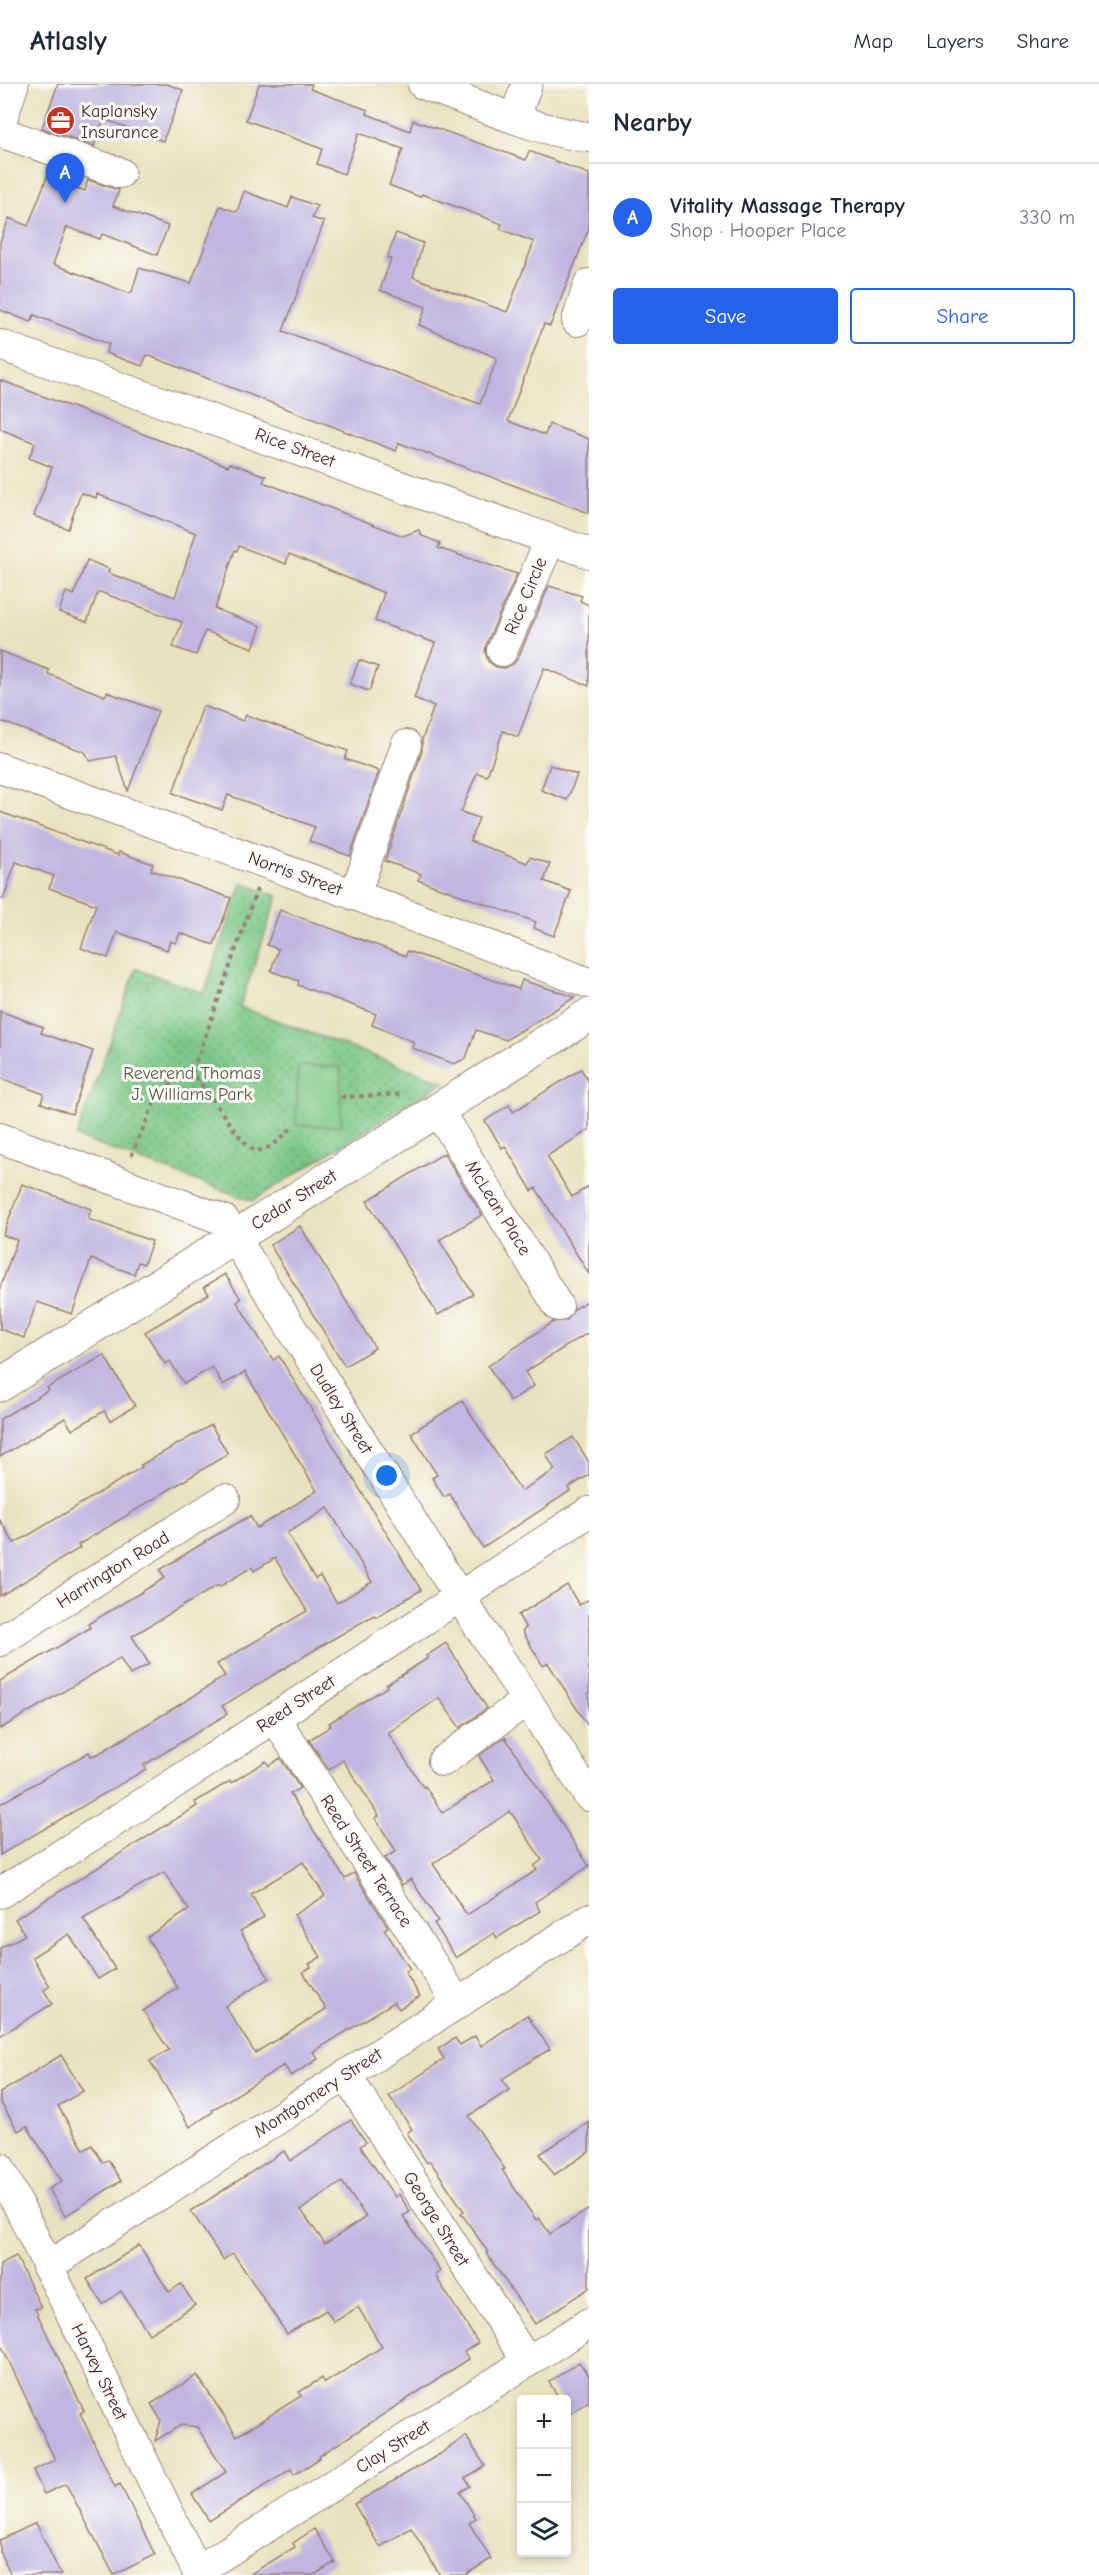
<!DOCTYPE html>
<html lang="en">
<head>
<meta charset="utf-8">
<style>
  :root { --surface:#fff; --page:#f6f6f7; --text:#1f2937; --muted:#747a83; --line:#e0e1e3; --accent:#2563eb }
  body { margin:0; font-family:"Comic Neue",sans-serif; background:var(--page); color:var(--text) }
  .controls { position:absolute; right:18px; bottom:18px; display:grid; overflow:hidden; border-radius:6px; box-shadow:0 3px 9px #0003 }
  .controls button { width:54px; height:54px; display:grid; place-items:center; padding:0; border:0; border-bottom:2px solid var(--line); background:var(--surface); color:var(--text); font:30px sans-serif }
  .you { position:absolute; left:387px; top:1392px; width:21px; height:21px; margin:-15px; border:4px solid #fff; border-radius:50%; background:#1a73e8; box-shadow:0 0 0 9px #1a73e833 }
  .badge { display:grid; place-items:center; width:39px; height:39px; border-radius:50%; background:var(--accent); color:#fff; font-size:20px; font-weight:700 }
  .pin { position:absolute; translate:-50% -50px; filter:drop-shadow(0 2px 3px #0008) }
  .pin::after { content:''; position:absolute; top:32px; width:21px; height:18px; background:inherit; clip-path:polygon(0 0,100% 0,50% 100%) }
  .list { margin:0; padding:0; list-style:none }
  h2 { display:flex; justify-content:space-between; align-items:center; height:78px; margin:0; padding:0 24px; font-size:26px }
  h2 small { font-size:20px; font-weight:400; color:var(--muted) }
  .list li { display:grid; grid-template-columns:39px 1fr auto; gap:18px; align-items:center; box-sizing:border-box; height:108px; padding:0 24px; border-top:2px solid var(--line) }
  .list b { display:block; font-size:22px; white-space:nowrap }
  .list p { margin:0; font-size:20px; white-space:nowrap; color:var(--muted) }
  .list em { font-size:20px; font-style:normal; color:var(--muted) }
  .actions { display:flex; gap:12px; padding:18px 24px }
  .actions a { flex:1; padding:14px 0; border:2px solid var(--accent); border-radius:6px; text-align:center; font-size:21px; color:var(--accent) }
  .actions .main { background:var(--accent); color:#fff }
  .icon { flex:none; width:33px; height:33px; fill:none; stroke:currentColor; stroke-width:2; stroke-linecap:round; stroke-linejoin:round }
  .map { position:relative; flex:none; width:589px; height:2491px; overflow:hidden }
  header { display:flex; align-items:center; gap:36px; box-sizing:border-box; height:84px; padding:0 30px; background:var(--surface); border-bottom:2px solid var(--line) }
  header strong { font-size:28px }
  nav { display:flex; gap:33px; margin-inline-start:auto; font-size:21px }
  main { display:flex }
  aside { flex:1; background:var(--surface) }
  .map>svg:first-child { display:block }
  .grass { fill:url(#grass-dots); stroke:#627258; stroke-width:1.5 }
  .garden { fill:#79c685; stroke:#627258; stroke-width:1.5 }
  .building { fill:#c0b6e1; fill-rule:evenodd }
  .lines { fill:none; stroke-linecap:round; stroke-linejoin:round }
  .street-casing { stroke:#9a8075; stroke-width:32 }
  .secondary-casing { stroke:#9a8075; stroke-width:35 }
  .primary-casing { stroke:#9a8075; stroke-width:35 }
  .path { stroke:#9a8075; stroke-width:4; stroke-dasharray:4.5 4.5; stroke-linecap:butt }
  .street { stroke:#fff; stroke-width:30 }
  .secondary { stroke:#fff; stroke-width:33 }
  .primary { stroke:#fff; stroke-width:33 }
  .labels { text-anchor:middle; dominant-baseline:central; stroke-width:6; stroke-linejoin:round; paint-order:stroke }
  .poi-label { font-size:18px; fill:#4a1f2b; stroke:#fdfcf7; text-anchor:start }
  .street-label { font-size:18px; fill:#4a1f2b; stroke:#fdfcf7 }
  .park-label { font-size:18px; fill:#5a594a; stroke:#fdfcf7 }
</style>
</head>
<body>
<header>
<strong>Atlasly</strong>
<nav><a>Map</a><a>Layers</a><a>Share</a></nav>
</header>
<main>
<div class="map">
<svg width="589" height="2491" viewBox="0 0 589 2491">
  <defs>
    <pattern id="grass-dots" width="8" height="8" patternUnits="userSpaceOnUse" patternTransform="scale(1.5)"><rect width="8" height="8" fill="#79c685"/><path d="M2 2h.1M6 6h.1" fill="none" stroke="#65a06d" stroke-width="1.8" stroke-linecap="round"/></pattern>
  </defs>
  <rect width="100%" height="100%" fill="#fdfcf7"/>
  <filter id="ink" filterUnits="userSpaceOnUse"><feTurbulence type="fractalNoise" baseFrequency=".0167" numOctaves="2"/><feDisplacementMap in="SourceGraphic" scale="12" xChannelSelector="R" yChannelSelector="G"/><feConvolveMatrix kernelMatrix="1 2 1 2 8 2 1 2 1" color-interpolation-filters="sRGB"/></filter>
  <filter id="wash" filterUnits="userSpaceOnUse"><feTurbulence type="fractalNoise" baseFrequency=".008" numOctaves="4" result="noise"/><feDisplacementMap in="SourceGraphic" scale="24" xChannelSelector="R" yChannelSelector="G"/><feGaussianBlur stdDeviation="1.35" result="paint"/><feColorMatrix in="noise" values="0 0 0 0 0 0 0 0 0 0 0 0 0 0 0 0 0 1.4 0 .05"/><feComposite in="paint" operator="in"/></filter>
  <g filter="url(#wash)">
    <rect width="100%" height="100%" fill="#e9e2bf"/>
    <path class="grass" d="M242,799L278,812L240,923L445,998L252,1117L76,1053L136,885L204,909Z"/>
    <path class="garden" d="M298,982L341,983V1042L296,1041Z"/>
    <g id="blocks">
      <g class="building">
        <path d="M58,0H167L183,6L163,57L104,35L94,62L42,44Z"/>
        <path d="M259,0H312L310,5L368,26L367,30L410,47L413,36L526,76L529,67L589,90V144L550,242L544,240L508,337L545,351L549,340L589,355V429L399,359L396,367L147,271L142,282L106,269L109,260L34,231L31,238L0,226V158L9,134L28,142L47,93L85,107L88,96L119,106L113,122L168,142L157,171L102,150L100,155L67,143L53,180L128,209L132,208L139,184L191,199L220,122L237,128L244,107L288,124L292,113L317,122L312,134L324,138L283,247L480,320L497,274L419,241L426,223L380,206L391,175L387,174L396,149L423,159L413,193L507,228L534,158L500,145L502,140L422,110L420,113L389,101L403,65L359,49L344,90L317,80L322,65L246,36Z"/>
        <path d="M0,296L228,382L230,379L266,392L263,398L403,452L419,446L422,452L440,459L438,464L517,490L486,561L485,568L488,577L496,583L505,584L513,580L518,574L549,502L582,512L580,517L589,521V602L544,584L518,653L503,647L487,692L477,689L461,728L479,734L470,757L527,779L530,773L550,780L544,797L571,807L554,852L534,844L536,838L418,796L421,790L385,777L422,667V656L434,622L414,614L435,559L375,537L384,509L289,470L286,480L239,462L237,467L235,466L215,525L261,542L253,564L205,547L196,571L173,563L182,538L100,508H98L87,538L59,528L66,508L74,511L87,476L109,485L108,489L175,513L196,449L97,410L96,414L81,409L68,445L34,432L52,383L29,374L35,359L0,345Z"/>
        <path d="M0,567L49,586L48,590L105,612L107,608L158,627L128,707L116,672L90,677L85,668L0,637Z"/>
        <path d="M359,576L378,583L369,607L350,600Z"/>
        <path d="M203,622L243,637L246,631L348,667L345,675L379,687L350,772L309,757L315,743L228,711L222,726L173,709Z"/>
        <path d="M550,681L577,691L567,716L541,706Z"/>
        <path d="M0,728L118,771L119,768L153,780L151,786L231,814L214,861L180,849L176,859L170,857L167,866L117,848L108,874L81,864L96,821L49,804L54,792L16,778L3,815H0Z"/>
        <path d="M280,826L406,872L407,867L519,905L522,896L575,913L506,956L476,946L466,974L454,980L412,964L414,958L372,941L376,930L298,901L299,897L271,887L278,865L267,861Z"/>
        <path d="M0,927L43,943L41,949L93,967L72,1030L41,1019L44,1010L0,994Z"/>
        <path d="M581,985L589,998V1046L547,1072L572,1113L589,1102V1190L536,1104L532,1107L505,1062L502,1064L485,1037L509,1021L513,1028Z"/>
        <path d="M444,1069L482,1131L439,1156L473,1210L438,1231L367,1117Z"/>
        <path d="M22,1100L91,1125L88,1135L152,1157L144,1180L138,1178L134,1190L91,1175L72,1230L37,1218L24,1254L0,1245V1204L17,1156L3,1151Z"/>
        <path d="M300,1142L375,1264L345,1282L270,1161Z"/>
        <path d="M225,1190L241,1215L237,1218L273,1276L279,1272L421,1506L376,1533L374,1531L326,1559L222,1622L227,1630L144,1681L146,1685L0,1771V1720L89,1668L91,1672L98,1670L189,1615L225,1592L217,1580L307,1527L275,1474L254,1487L252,1483L219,1503L218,1501L132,1552L149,1580L130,1591L120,1574L0,1645V1597L90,1544L88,1540L165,1494L160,1486L216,1451L250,1432L257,1444L317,1407L245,1288L223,1301L212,1283L184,1300L170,1277L165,1280L145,1248L209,1210L204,1203ZM328,1424L372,1498L337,1519L320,1492L315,1495L287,1449Z"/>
        <path d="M589,1216V1248L525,1288L534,1302L510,1317L488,1282L553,1238L567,1236L574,1225Z"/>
        <path d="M104,1271L135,1322L110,1337L104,1327L72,1346L65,1334L0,1373V1335L49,1306L47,1304Z"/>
        <path d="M462,1317L521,1407L555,1386L546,1370L573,1353L589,1378V1391L568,1404L570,1407L483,1464L450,1410L444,1413L432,1394L437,1391L411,1349Z"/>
        <path d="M211,1341L228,1370L78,1461L80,1464L0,1512V1436L14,1459L24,1454L142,1383L141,1381Z"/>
        <path d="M567,1501L579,1521L589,1515V1644L548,1579L543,1582L522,1547L526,1544L518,1531Z"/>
        <path d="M446,1559L487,1624L460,1644L439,1614L388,1649L423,1703L425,1702L442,1729L494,1696L479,1672L505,1653L589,1782L535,1818L540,1827L497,1854L494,1849L456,1874L434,1839L438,1837L411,1795L402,1801L385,1774L396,1767L375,1734L379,1732L343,1676L329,1686L309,1656L331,1642L329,1639L387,1603L386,1601L428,1574L426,1572ZM510,1727L542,1776L534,1782L537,1786L467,1831L433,1780Z"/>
        <path d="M280,1674L300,1704L290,1710L345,1795L354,1789L388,1843L384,1845L410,1885L405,1888L420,1912L399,1925L394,1918L313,1968L318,1975L291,1992L284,1981L212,2026L213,2028L190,2043L150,1977L169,1966L143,1927L178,1904L147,1853L189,1826L164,1788L83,1834L115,1885L98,1895L69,1850L32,1873L50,1902L44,1906L52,1920L0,1952V1864L25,1851L15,1835L197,1722L195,1718L230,1697L231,1699L266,1677L269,1682ZM303,1778L325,1812L294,1831L321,1873L309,1880L311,1883L303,1888L326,1925L255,1969L225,1922L269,1894L240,1847L264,1833L251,1810Z"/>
        <path d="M527,1931L550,1965L502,1995L509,2006L469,2032L505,2085L502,2086L536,2136L539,2134L550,2150L589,2125V2204L535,2240L486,2169L488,2168L461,2129L464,2127L430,2077L427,2079L407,2049L412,2045L389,2012L444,1975L438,1965L455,1954L460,1961L475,1952L481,1962Z"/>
        <path d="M61,1971L83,2007L58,2022L84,2066L92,2061L103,2079L108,2076L121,2097L65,2132L49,2105L62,2097L27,2042L18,2047L0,2017V2009Z"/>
        <path d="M351,2036L366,2058L360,2062L395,2113L399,2110L410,2128L403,2132L440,2187L435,2191L478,2259L464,2268L469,2275L319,2372L320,2374L294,2391L291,2385L209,2437L192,2410L226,2388L197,2343L181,2341L155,2357L161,2336L151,2320L197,2291L237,2352L301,2312L299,2308L322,2294L325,2299L382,2263L358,2223L334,2238L326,2226L287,2250L233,2169L223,2176L191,2127L284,2067L290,2077ZM342,2098L366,2133L325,2160L301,2126Z"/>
        <path d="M589,2038V2068L554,2091L540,2070Z"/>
        <path d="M139,2161L169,2208L181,2200L195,2221L149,2250L121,2207L103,2220L87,2195Z"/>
        <path d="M16,2172L41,2223L35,2225L84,2327L80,2329L115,2403L120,2400L155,2471L114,2491L66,2400L44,2410L33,2386L55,2376L0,2258V2180Z"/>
        <path d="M579,2278L589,2292V2317L570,2330L567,2325V2316H560L549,2298Z"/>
        <path d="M466,2352L485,2382L465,2394L470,2402L460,2408L476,2434L469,2439L491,2475L465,2491H440L411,2444L380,2463L354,2420L440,2370Z"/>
        <path d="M36,2439L61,2491H11L0,2469V2456Z"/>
        <path d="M314,2445L335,2478L314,2491H249L295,2463L293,2459Z"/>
      </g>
    </g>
  </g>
  <g filter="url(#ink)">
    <use href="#blocks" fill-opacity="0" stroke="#9a8075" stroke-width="1.5"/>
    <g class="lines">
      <defs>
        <g id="street">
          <path d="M423,0C472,18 538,48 589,53"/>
          <path d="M515,33L527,0"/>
          <path d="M0,48L120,89"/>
          <path d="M577,237L589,200"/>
          <path d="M0,261L589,469"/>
          <path d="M502,567L550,456"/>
          <path d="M0,684L355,811L589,899"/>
          <path d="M355,811L406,661"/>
          <path d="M438,1026L558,1222"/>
          <path d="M0,1054L224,1136L448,1495L589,1712"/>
          <path d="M0,1557L225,1415"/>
          <path d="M275,1634L458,1920"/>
          <path d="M443,1677L527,1616"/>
          <path d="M0,1809L150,1715L589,1428"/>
          <path d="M346,1991L527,2278"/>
          <path d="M0,2084L199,2491"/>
          <path d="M47,2183L589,1835"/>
          <path d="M197,2487L589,2239"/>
        </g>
        <path id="secondary" d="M0,1301L589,931"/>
        <path id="primary" d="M0,36L12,0"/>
      </defs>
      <use href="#street" class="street-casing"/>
      <use href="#secondary" class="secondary-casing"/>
      <use href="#primary" class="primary-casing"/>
      <g class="path">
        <path d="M188,987C215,1010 228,1047 256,1068L272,1062L294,1042"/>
        <path d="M341,1013L404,1010"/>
        <path d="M131,1072L158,1010L188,987L197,976L257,805"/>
      </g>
      <use href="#street" class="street"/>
      <use href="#secondary" class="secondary"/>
      <use href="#primary" class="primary"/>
    </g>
  </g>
  <defs>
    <symbol id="office-disc" viewBox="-11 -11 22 22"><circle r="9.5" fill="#c8321e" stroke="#fdfcf7"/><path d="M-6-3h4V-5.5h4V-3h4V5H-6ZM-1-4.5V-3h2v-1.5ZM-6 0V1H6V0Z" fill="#fff"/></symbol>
  </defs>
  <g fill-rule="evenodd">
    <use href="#office-disc" x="44" y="20" width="33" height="33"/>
  </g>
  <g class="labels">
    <g class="poi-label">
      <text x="81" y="27">Kaplansky<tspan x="81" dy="21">Insurance</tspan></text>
    </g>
    <g class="street-label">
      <text transform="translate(295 364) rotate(20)">Rice Street</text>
      <text transform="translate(526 512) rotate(-67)">Rice Circle</text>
      <text transform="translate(295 790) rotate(20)">Norris Street</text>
      <text transform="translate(294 1116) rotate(-32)">Cedar Street</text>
      <text transform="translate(498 1124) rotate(58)">McLean Place</text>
      <text transform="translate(341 1325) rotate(58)">Dudley Street</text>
      <text transform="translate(113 1486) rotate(-32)">Harrington Road</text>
      <text transform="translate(296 1620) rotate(-33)">Reed Street</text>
      <text transform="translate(366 1777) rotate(57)">Reed Street Terrace</text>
      <text transform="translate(318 2009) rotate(-33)">Montgomery Street</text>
      <text transform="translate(436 2135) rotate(58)">George Street</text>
      <text transform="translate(99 2288) rotate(64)">Harvey Street</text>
      <text transform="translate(393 2363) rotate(-32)">Clay Street</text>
    </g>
    <g class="park-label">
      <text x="192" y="989">Reverend Thomas<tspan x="192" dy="21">J. Williams Park</tspan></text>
    </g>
  </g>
</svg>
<div class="controls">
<button>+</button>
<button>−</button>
<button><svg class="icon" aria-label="layers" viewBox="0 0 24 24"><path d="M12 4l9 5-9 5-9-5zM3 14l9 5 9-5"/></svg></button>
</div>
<div class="you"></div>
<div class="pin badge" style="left:65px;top:119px">A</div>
</div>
<aside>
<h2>Nearby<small></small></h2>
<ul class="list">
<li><span class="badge">A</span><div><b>Vitality Massage Therapy</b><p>Shop · Hooper Place</p></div><em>330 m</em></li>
</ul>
<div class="actions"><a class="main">Save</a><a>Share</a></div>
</aside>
</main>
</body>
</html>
